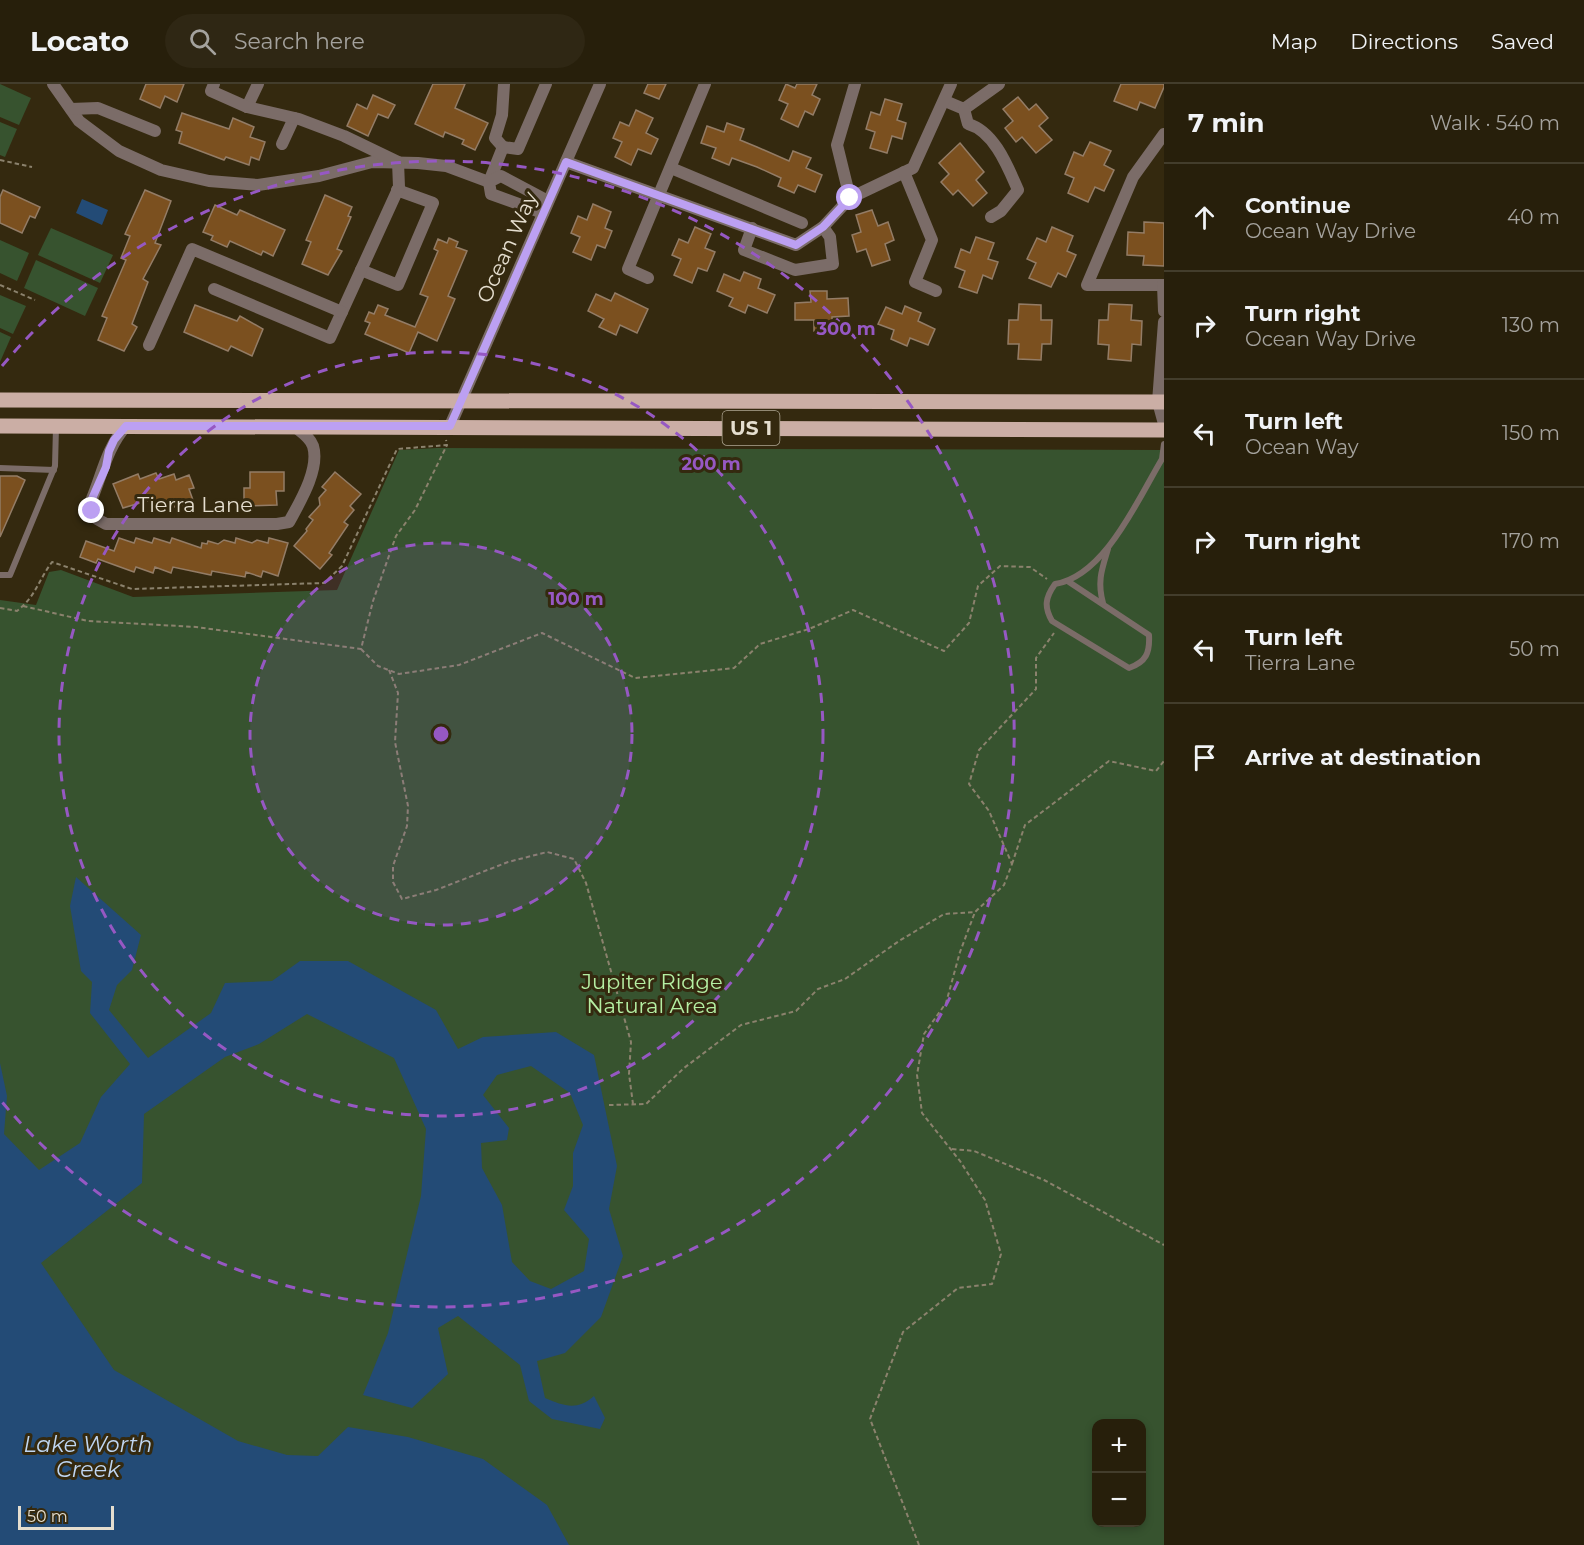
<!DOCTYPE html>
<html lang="en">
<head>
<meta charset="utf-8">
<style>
  :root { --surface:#271f0b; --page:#2f2714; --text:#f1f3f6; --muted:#a4a29d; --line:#433d2c }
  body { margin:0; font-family:Montserrat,sans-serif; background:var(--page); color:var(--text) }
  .controls { position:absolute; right:18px; bottom:18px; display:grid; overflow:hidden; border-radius:12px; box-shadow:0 3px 9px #0003 }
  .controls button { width:54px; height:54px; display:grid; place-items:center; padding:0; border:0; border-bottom:2px solid var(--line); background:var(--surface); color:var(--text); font:30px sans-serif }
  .scale { position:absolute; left:18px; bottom:15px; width:96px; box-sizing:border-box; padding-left:6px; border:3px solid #e5decf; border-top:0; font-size:16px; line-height:21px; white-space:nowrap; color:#e5decf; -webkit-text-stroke:4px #34290f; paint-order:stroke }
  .stop { position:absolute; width:18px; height:18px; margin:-14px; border:4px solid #bca0f2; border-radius:50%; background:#fff }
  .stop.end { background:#bca0f2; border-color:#fff; box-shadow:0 2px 6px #0008 }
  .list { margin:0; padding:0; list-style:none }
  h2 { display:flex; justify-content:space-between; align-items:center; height:78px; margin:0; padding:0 24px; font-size:26px }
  h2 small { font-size:20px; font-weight:400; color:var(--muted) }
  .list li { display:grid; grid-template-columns:39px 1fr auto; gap:18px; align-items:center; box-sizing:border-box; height:108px; padding:0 24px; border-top:2px solid var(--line) }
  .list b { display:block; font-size:22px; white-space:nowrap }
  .list p { margin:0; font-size:20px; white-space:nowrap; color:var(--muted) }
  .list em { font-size:20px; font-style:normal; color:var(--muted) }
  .icon { flex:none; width:33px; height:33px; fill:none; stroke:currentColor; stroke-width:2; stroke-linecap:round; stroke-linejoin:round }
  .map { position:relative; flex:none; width:1164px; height:1461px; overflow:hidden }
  header { display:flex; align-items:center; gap:36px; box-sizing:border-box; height:84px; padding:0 30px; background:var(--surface); border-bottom:2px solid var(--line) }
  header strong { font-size:28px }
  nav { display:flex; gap:33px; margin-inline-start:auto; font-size:21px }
  .search { width:420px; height:54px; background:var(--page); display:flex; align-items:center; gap:15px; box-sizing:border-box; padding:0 21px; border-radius:33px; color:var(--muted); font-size:22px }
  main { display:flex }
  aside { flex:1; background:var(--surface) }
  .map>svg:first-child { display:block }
  .green { fill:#37532f; fill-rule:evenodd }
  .water { fill:#234b76; fill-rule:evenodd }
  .building { fill:#7b501f; stroke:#937c66; stroke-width:1.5 }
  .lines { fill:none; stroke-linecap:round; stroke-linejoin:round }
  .path { stroke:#8b826d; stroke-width:2; stroke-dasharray:4.5 3; stroke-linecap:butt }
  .service { stroke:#7b6c68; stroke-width:6 }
  .minor { stroke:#7b6c68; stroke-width:12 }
  .tertiary { stroke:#7b6c68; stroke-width:12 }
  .primary { stroke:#cbaea5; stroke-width:15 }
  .route { stroke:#bca0f2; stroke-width:8 }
  .ring { fill:none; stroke:#9658c3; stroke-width:3; stroke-dasharray:10 8 }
  .labels { text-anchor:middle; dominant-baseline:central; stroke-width:6; stroke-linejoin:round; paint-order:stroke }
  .shield { fill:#34290f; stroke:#b0a895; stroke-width:1.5 }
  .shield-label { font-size:20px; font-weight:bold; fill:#e5decf }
  .street-label { font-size:21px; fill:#e5decf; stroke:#34290f }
  .park-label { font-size:21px; fill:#b5efa3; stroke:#34290f }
  .water-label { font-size:22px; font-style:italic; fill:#bfd6f2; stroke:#34290f }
  .centre { fill:#9658c3; stroke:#34290f; stroke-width:3 }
  .ring-label { font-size:18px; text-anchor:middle; font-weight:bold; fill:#9658c3; stroke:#34290f; stroke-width:6; stroke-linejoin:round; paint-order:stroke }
</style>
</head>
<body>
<header>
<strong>Locato</strong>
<div class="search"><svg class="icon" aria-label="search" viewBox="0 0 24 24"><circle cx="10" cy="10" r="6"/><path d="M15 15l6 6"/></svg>Search here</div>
<nav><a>Map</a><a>Directions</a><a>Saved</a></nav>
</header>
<main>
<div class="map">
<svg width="1164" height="1461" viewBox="0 0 1164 1461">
  <rect width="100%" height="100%" fill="#34290f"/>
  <g class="green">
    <path d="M0,0L31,14L19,41L0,33Z"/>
    <path d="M0,38L17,45L5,73L0,71Z"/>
    <path d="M51,144L113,171L100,199L38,171Z"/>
    <path d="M0,156L29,169L17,197L0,189Z"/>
    <path d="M36,176L98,204L85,232L24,204Z"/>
    <path d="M0,211L26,222L13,250L0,244Z"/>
    <path d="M0,248L11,253L0,278Z"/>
    <path d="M437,364L1164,366V1461H533L233,1383L0,1196V516L36,521L49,488L61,486L133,513L337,506L399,366ZM1096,1340H1142V1438H1096Z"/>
  </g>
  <g class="water">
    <path d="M82,115L108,126L102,141L76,129Z"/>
    <path d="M76,793L141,851L132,886L117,901L109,926L148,974L211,929L225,899L272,897L300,877H348L436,926L458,965L483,953L556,948L594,971L617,1082L609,1125L623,1172L601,1233L565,1269L537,1277L545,1314C564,1322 577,1327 594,1312L605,1334L600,1345L552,1335L529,1317L520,1281L458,1232L438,1244L448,1290L412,1324L363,1311L388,1249L421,1112L426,1045L394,974L307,930L259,960L225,973L144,1030L142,1099L41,1179L114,1286L238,1357L287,1371L318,1372L348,1343L408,1353L483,1375L547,1421L569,1461H0V979L7,1012L4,1050L39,1086L80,1059L101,1013L130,980L90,929L92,898L81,887L70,822ZM531,982L570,1009L583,1041L573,1069V1102L564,1126L589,1155L584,1187L551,1205L530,1197L512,1178L502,1121L482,1084L481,1059L507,1056L509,1044L483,1011L497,991Z"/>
  </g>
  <g class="building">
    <path d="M146,0H184L177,18L165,12L160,24L140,15Z"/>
    <path d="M433,0H465L455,24L488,39L475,66L462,60L464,56L445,48L443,53L415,40Z"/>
    <path d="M648,0H666L659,15L644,9Z"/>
    <path d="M786,0L795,4L797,0H817L812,11L820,15L813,31L805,27L798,43L781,35L788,20L779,16Z"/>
    <path d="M1121,0H1164V3L1155,24L1140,18L1137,26L1114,17Z"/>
    <path d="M373,11L395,21L388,34L378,30L368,52L347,42L357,20L367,25Z"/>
    <path d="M1018,13L1029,26L1036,20L1048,34L1039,42L1052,56L1036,69L1022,53L1016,58L1005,44L1013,37L1003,25Z"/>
    <path d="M885,15L902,20L897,36L906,39L902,55L892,52L887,69L870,64L875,48L866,45L871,28L880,31Z"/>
    <path d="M636,26L653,34L646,49L658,55L651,70L638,65L631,81L615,73L622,58L613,54L620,38L629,42Z"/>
    <path d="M182,29L229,45L233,34L254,43L250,53L265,58L259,76L251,73L249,81L226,73L224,76L179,59L182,48L176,46Z"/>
    <path d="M727,39L744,45L740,56L757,63L789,77L793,67L811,74L806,84L822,91L815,108L798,101L794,109L778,102L781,94L757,83L732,74L729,81L712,74L716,64L701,59L707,42L724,48Z"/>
    <path d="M1090,58L1111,67L1104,81L1114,86L1104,107L1095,103L1088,118L1068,109L1074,94L1065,90L1074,68L1083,72Z"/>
    <path d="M960,59L984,88L976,96L987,109L973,122L958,106L953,111L941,98L949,90L939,79Z"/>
    <path d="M3,106L40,123L35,134L30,132L22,149L0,139V113Z"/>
    <path d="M145,106L171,117L155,159L161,161L143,195L148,198L132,240L137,243L124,267L98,256L107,234L102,232L126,176L121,174L130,152L125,150Z"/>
    <path d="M325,111L352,123L348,132L351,133L337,165L342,167L328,191L302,180L311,158L306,156Z"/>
    <path d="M593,120L611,128L605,144L612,147L605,164L597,161L591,176L573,168L580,153L571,149L578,132L587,136Z"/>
    <path d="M215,121L237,131L240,126L285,146L273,172L263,167L261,171L230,157L227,163L211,156L213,152L203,148Z"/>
    <path d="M872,126L878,142L888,138L894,156L885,160L890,176L872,182L866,165L857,168L852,151L861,148L856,131Z"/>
    <path d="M1144,138L1164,139V182L1143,181L1144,172L1127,171L1128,148L1144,149Z"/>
    <path d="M695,143L711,150L705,164L715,168L707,187L698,184L692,199L674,191L681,175L672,171L679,155L688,159Z"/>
    <path d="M1052,143L1073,152L1067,167L1076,171L1066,193L1058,189L1051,203L1029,194L1036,179L1027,175L1037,154L1046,158Z"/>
    <path d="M976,153L994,159L988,175L998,178L992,195L983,191L977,209L959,203L965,187L955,183L961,165L970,169Z"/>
    <path d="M449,154L458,158L456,163L467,167L448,212L455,215L437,257L418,248L409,269L365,250L370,239L365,237L369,228L374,230L378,221L388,225L385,231L415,243L428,213L420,210L438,167L434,165L438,155L447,159Z"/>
    <path d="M744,188L761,195L758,204L775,211L767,229L748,221L745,229L729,222L733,214L717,207L724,190L740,197Z"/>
    <path d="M810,207H827V215L848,214L849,232L832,233V246L814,247V236H795V219L811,218Z"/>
    <path d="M615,209L648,225L637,249L620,241L616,251L599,243L604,235L588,227L596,210L611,217Z"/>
    <path d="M1019,220L1041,221V236H1052L1051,260H1042L1041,276L1018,275L1019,260H1008L1009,236H1018Z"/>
    <path d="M1109,220L1132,221L1131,236L1142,237L1141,261L1132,260L1131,277L1108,275L1109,261L1098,260L1099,236H1108Z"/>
    <path d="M195,221L237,237L240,232L263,245L252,272L231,262L228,267L184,248Z"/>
    <path d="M905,222L921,229L918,237L935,245L928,261L910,254L907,262L891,255L894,246L878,240L886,223L902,230Z"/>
    <path d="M250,388H284V407H276L277,421L244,422V404H250Z"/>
    <path d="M335,388L361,410L350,422L354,426L344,438L348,441L329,469L332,471L320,485L294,462L307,447L306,445L313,436L309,433L320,421L319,414L326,406L322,403Z"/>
    <path d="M156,389L159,395L174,390L176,396L189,391L194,404L189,405L194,419L180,424L179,421L174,423L173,420L163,424L161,420L156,422L153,415L123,424L113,400L138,390L140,395Z"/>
    <path d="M0,392H17L25,396L0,453Z"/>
    <path d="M119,454L134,459L136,454L152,459L154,454L170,459L172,454L201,464L202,459L207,460L208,457L218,460L224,456L235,459L236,454L252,459L257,456L268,459L269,454L288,459L278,492L263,487L261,493L246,488L245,493L212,487L211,491L173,483L171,489L155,483L153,489L136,483L134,488L98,475L96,479L80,473L86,457L114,467Z"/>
  </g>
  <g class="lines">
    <g class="path">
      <path d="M0,76L32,83"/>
      <path d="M0,201L35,216"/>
      <path d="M23,522L88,537L196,543L361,565L373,517L396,452L415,426L447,361"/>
      <path d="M0,524L17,527C36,512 38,497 52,478L132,505L324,499L342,482L397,365L447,361L446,356"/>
      <path d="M361,565L378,582L399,590L459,581L542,549L635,594L734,584L760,560L809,545L853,526L944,567L969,539L978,502L1000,482L1030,483L1047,495"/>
      <path d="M389,586L398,609L395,658L408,722L407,742L393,782V798L402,815L436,806L508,778L547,768L574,775L586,799L631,958L629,990L633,1020"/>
      <path d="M1012,780L1025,741L1109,677L1156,687L1164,677"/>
      <path d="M609,1021L646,1020L684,984L741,941L796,927L818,905L845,895L899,857L944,830L975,828L1004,801L1012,780L989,727L969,700L979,666L1036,605V574L1054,549"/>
      <path d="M952,1065L974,1067L1044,1096L1164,1161"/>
      <path d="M919,1461L870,1335L903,1248L958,1204L992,1200L1001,1170L985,1116L960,1077L922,1029L917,991L924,950L946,919L960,868L975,828"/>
    </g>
    <g class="service">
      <path d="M0,384L54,386"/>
      <path d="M0,491H10L55,382L56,343"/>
      <path d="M1069,498L1149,551C1150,569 1146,578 1129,584L1052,537C1044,523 1045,514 1055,500C1105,492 1138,415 1162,375L1164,360"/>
      <path d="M1103,519C1097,497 1102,485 1108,465"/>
    </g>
    <g class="minor">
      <path d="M53,0L79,37L119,67L161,86L209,97L258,101L319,92L372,78L418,79L446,82L489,98L503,63L495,54L502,31L504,0"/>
      <path d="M945,17L964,25L999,0"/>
      <path d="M247,23L258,0"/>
      <path d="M71,25L98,24L155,47"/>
      <path d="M964,25L968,40C994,47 1008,83 1018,106L1001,127L991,133"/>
      <path d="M1164,50L1133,93L1087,201H1164"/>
      <path d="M282,60L294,34"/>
      <path d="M503,63L518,65L546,0"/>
      <path d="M566,78L796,161L823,143L850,114L913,84L951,0"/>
      <path d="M671,84L802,139"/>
      <path d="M904,88L932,156L915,198L936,207"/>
      <path d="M850,114L837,61L855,0"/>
      <path d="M543,129L491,110L489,98L501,92L548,117"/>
      <path d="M752,144L744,166L795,186L833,180L830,153L823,143"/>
      <path d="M361,186L398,201L433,119L397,106"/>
      <path d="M648,194L628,185L705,0"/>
      <path d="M1163,201L1164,227"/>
      <path d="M214,205L330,254L399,103L398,78L344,52L299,35L247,23L211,7L214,0"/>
      <path d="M1164,238L1158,318L1164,340"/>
      <path d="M149,261L192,165L342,228"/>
      <path d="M126,342C107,363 102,391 91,417L97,435L106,440H277L289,438C300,418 320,385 313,362C310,353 301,348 294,342"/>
    </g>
    <path class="tertiary" d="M450,342L600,0"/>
    <g class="primary">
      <path d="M0,316L1164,318"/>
      <path d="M0,342L1164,346"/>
    </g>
  </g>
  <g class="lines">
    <path class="route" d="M92,427L91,417L106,383L109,367L114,356L126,342H450L566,78L796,161L823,143L850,114"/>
  </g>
  <circle cx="441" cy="650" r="191" fill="#9658c3" fill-opacity=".12"/>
  <g class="ring">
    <circle cx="441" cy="650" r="191"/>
    <circle cx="441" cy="650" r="382"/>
    <path d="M2 282A573 573 0 1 1 2 1018"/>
  </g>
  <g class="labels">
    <rect class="shield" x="722.5" y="327" width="57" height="34" rx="4.5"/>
    <g class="shield-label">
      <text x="751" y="344">US 1</text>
    </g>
    <g class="street-label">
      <text transform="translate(507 163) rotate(-66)">Ocean Way</text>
      <text x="195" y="420">Tierra Lane</text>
    </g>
    <g class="park-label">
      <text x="652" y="897">Jupiter Ridge<tspan x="652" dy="24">Natural Area</tspan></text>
    </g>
    <g class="water-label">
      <text x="88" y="1360">Lake Worth<tspan x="88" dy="25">Creek</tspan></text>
    </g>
  </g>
  <circle cx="441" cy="650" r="9" class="centre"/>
  <g class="ring-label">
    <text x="846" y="251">300 m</text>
    <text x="711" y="386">200 m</text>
    <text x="576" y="521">100 m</text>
  </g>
</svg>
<div class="controls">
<button>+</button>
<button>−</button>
</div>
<div class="scale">50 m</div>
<div class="stop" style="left:850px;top:114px"></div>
<div class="stop end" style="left:92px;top:427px"></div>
</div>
<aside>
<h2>7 min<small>Walk · 540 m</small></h2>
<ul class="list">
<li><svg class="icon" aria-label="ahead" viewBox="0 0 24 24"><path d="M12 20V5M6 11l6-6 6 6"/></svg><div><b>Continue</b><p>Ocean Way Drive</p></div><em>40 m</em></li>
<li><svg class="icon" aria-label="right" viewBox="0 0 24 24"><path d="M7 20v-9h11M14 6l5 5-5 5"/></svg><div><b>Turn right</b><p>Ocean Way Drive</p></div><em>130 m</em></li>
<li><svg class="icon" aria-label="left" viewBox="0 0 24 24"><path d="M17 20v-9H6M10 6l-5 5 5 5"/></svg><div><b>Turn left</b><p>Ocean Way</p></div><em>150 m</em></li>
<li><svg class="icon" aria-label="right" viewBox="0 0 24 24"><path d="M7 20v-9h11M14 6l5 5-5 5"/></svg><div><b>Turn right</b></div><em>170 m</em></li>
<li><svg class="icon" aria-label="left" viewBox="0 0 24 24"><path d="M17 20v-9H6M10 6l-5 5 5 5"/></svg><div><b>Turn left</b><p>Tierra Lane</p></div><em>50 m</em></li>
<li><svg class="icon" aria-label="arrive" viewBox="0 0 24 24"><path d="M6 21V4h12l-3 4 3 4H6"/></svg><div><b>Arrive at destination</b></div></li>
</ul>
</aside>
</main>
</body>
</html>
